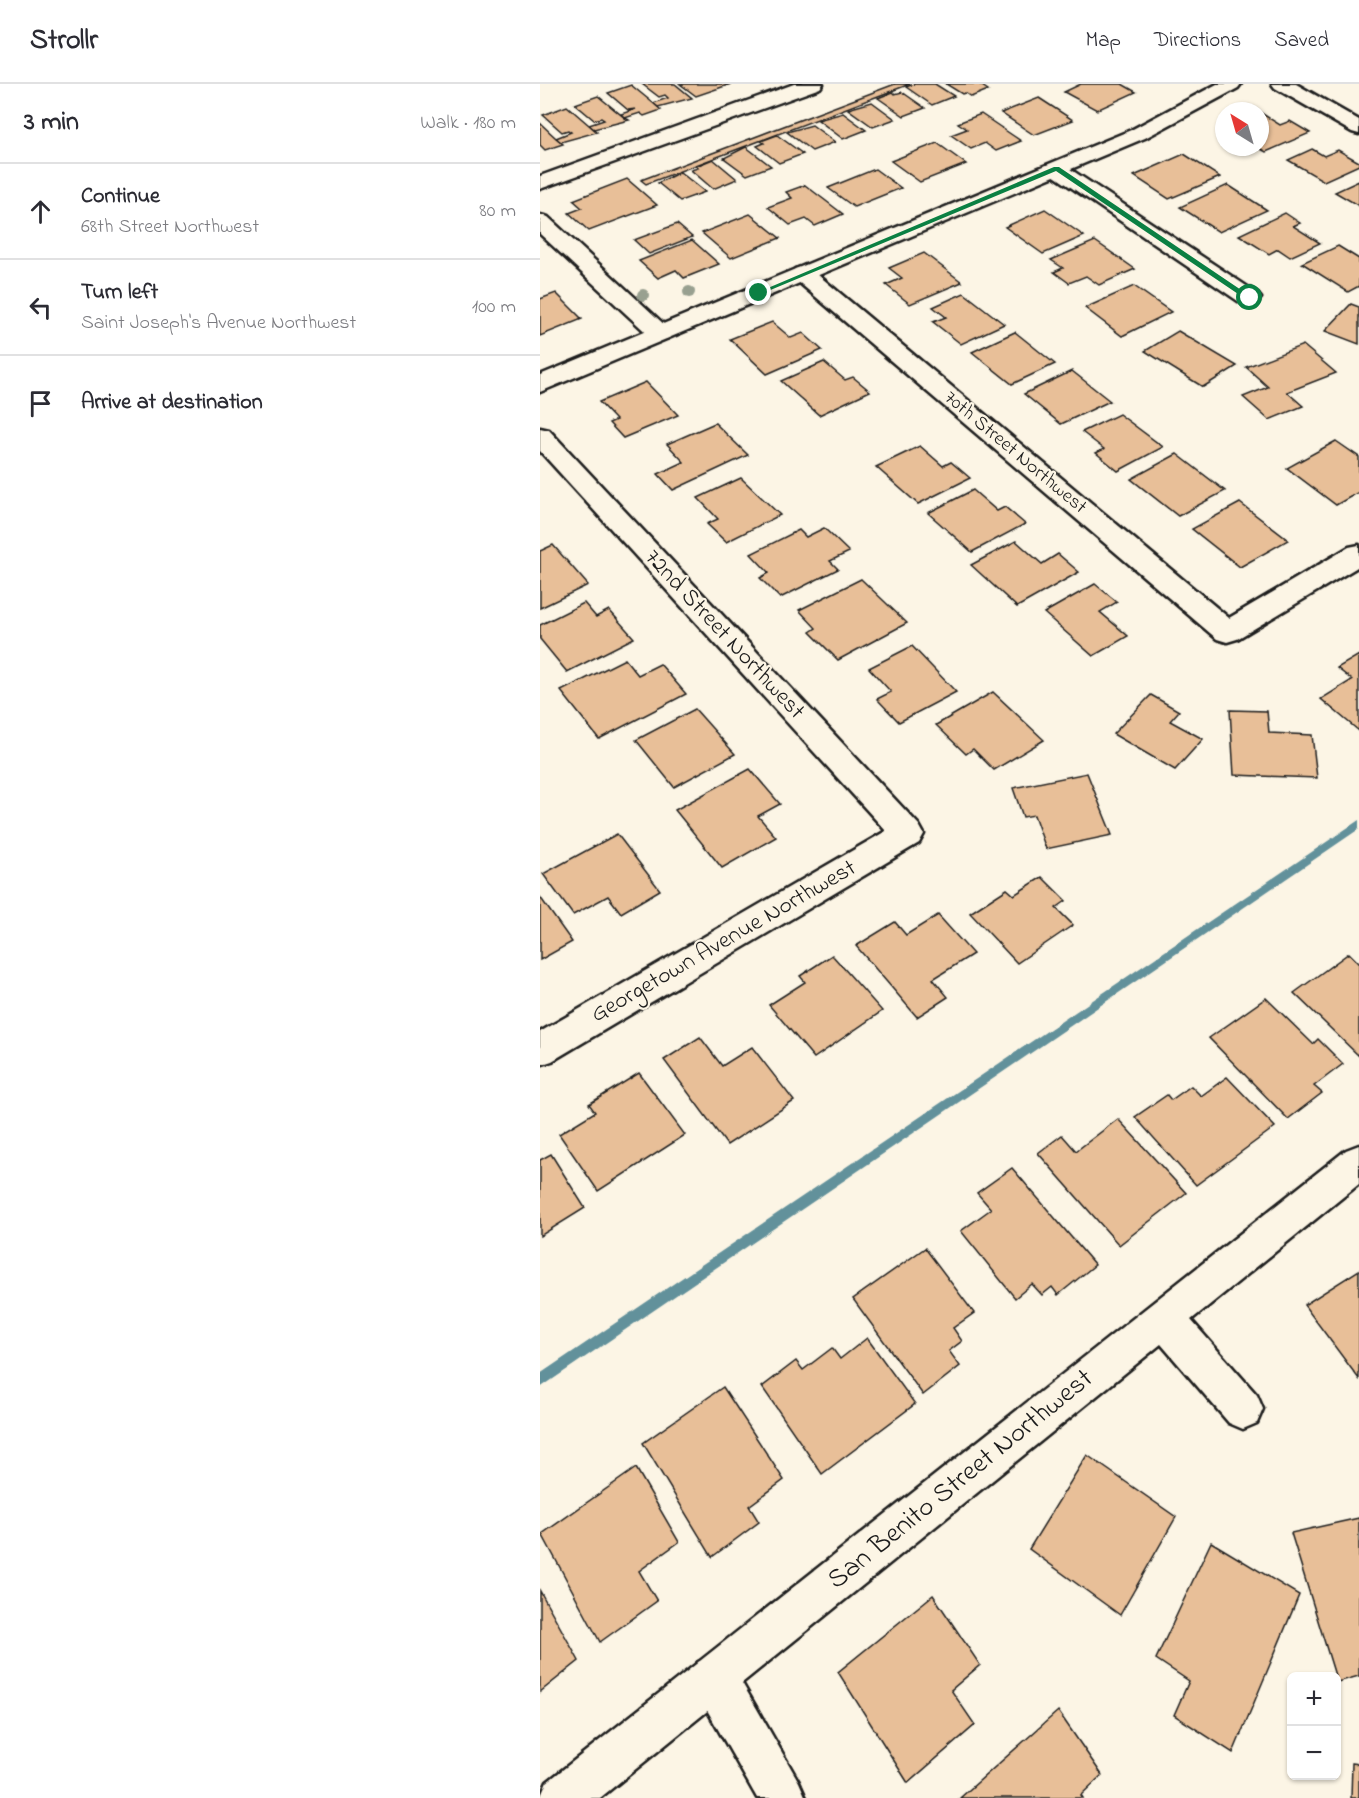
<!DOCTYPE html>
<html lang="en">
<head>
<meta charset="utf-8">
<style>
  :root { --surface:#fff; --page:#f7f7f7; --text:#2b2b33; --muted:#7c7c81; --line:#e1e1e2 }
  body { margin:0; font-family:"Indie Flower",sans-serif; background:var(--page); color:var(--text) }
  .controls { position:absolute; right:18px; bottom:18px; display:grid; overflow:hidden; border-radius:9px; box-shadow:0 2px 4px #0004 }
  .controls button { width:54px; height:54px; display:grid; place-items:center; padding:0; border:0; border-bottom:2px solid var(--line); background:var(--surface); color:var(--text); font:30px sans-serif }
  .compass { position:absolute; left:675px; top:18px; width:54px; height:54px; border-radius:50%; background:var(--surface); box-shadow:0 2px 4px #0004; rotate:323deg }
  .stop { position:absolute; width:18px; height:18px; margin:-14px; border:4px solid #0b8043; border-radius:50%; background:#fff }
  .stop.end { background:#0b8043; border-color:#fff; box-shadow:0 2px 6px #0008 }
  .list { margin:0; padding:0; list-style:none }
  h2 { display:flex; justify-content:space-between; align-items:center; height:78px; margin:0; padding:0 24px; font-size:26px }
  h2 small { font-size:20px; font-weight:400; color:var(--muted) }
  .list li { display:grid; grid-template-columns:39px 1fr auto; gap:18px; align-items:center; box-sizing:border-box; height:96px; padding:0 24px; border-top:2px solid var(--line) }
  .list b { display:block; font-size:22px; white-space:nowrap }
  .list p { margin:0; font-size:20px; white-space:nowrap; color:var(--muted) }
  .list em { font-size:20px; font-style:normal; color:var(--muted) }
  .icon { flex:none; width:33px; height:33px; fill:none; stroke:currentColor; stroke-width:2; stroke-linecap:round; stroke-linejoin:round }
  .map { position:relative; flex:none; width:819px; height:1714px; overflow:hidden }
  header { display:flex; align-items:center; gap:36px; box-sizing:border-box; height:84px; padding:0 30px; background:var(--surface); border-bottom:2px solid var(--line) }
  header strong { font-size:28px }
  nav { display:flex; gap:33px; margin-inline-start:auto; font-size:21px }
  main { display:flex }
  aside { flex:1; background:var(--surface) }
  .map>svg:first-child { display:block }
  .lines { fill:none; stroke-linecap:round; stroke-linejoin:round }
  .stream { fill:#62919b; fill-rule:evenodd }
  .building { fill:#e8bf98; stroke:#1c1c1c; stroke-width:1.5 }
  .street-casing { stroke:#1c1c1c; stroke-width:5 }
  .secondary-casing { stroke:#1c1c1c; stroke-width:5 }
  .street { fill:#fcf5e5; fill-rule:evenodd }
  .secondary { fill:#fcf5e5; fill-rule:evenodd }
  .tree { fill:#98a090 }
  .route { fill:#0b8043 }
  .labels { text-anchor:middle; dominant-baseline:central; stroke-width:4.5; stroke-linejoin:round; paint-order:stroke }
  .far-street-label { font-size:20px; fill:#1c1c1c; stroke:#fcf5e5 }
  .street-label { font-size:24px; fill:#1c1c1c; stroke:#fcf5e5 }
  .near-street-label { font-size:28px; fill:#1c1c1c; stroke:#fcf5e5 }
</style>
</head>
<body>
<header>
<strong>Strollr</strong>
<nav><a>Map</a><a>Directions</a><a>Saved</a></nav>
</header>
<main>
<aside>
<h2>3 min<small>Walk · 180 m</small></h2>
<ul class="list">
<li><svg class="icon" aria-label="ahead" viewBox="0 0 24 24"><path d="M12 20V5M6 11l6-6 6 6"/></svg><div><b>Continue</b><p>68th Street Northwest</p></div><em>80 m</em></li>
<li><svg class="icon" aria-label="left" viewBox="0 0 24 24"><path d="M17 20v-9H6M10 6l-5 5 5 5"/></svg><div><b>Turn left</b><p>Saint Joseph's Avenue Northwest</p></div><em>100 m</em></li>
<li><svg class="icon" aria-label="arrive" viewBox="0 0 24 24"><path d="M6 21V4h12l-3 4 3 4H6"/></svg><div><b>Arrive at destination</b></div></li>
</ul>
</aside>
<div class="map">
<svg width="819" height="1714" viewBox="0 0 819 1714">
  <rect width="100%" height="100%" fill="#fcf5e5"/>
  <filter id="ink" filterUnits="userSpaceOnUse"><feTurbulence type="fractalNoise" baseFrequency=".0167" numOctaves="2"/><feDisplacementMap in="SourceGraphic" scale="12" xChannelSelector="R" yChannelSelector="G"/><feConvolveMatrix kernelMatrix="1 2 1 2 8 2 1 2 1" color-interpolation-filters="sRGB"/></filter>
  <g filter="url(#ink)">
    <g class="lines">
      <path class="stream" d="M819,736V745L0,1304V1290Z"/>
    </g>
    <g class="building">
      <path d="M102,0H135L152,14L118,23L113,19L128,14L125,11L119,13Z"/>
      <path d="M140,0H191L156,12Z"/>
      <path d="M355,0H370L106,100L101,96Z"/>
      <path d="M374,0H395L414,12L392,21L366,3Z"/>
      <path d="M406,0H439L448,6L431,13L425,9L422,10Z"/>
      <path d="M541,0H582L596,8L557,26L524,8Z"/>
      <path d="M91,1L113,19L121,26L104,32L100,29L85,34L81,30L96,25L88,26L68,9Z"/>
      <path d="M353,8L355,10L362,8L385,24L364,32L338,14Z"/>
      <path d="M58,12L85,34L89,36L54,45L49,41L64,36L61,34L54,36L35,20Z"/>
      <path d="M499,14L533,36L494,51L461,29Z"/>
      <path d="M332,18L355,35L333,43L308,25Z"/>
      <path d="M27,22L49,41L57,48L21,58L16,54L31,48L28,46L22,48L3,31Z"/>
      <path d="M303,29L326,46L303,55L278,36Z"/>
      <path d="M721,29L740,41L750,37L770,49L726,68L717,63H720Z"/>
      <path d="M441,30L481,57L456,67L445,59L431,65L411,51L427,45L418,39Z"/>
      <path d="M0,39L16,54L23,60L5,66L0,61Z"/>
      <path d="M272,41L295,58L272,67L247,48Z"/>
      <path d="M237,51L263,70L239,79L217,62L224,59L221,57Z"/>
      <path d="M397,59L426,80L380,98L351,77Z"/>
      <path d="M206,63L231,82L207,91L184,74Z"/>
      <path d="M772,65L784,72L798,66L819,78V81L784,97L748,76Z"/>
      <path d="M644,70L680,93L629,115L594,92Z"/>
      <path d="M173,75L197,95L173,105L151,86L158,84L156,82Z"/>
      <path d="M335,85L361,104L314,123L288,104Z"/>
      <path d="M140,88L165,108L140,117L118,99Z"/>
      <path d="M87,95L117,121L49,147L29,129L42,124L33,116Z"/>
      <path d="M819,97V122L795,108Z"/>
      <path d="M265,101L303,130L275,142L266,135L250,141L228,123L252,114L246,108Z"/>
      <path d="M688,101L727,126L679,148L640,123Z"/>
      <path d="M505,125L544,152L503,170L465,143Z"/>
      <path d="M745,129L760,139L753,142L780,159L750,173L738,165L729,170L699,151Z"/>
      <path d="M210,130L240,154L191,174L162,149Z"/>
      <path d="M137,140L152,153L109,170L94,156Z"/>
      <path d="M152,156L179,180L144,194L136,186L118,194L99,177Z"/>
      <path d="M555,157L595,185L559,201L546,192L529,199L514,188L523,184L511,176Z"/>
      <path d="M798,162L819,175V202L808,208L762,179Z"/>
      <path d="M384,169L422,198L370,220L346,201L362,194L349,184Z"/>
      <path d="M594,202L631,228L582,252L545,224Z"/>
      <path d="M16,209L42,235L0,252V215Z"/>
      <path d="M424,209L464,240L421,260L393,238L406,233L393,223Z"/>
      <path d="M811,220L819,223V260L785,247Z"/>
      <path d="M232,238L251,254L263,249L282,266L227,290L190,255Z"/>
      <path d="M638,247L697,282L663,303L605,267Z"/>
      <path d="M475,248L515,280L472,300L432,268Z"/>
      <path d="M763,261L796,289L747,308L763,322L729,336L703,313L728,303L706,283Z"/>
      <path d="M284,278L305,296L313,293L330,307L279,331L241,297Z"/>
      <path d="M532,287L570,317L521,340L484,310Z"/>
      <path d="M106,298L138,331L83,354L69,339L76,336L59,318Z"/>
      <path d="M579,330L623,363L578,387L556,369L564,365L542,348Z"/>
      <path d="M175,339L208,371L133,406L118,390L144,378L127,360Z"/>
      <path d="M796,357L819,373V408L796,421L747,384Z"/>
      <path d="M380,362L403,382L411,378L430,394L378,420L336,383Z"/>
      <path d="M637,370L685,407L638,432L591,395Z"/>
      <path d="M201,394L240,431L186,458L167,440L178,435L158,414Z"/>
      <path d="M433,406L457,427L465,423L485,440L432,468L388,429Z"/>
      <path d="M700,419L748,456L700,483L652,445Z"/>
      <path d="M284,444L309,468L290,477L298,485L240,514L220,494L229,489L211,470L259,446L266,453Z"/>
      <path d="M476,457L502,480L518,470L539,488L477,523L431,481Z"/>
      <path d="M13,461L48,501L0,524V467Z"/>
      <path d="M321,495L367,539L298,576L270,548L276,544L259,526Z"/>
      <path d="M555,500L577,518L560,528L588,552L553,572L504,529Z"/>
      <path d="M44,519L56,533L69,526L94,554L27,588L0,555V541Z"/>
      <path d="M372,562L416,608L359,638L337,615L351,608L329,584Z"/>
      <path d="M819,571V647L781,615L812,596L797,584Z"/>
      <path d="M85,575L98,591L120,580L146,610L59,655L21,607Z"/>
      <path d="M453,608L504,656L454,686L433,665L426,670L396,641Z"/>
      <path d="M611,611L639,627L630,637L663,655L635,686L573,650Z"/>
      <path d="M155,625L195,670L134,703L96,656Z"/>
      <path d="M690,626L727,627L729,649L772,651L777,694L694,691Z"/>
      <path d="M210,685L240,720L218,732L236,753L182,784L135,726Z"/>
      <path d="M547,689L572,751L506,765L494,731L483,733L473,704Z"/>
      <path d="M77,750L120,806L81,829L68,812L33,831L3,790Z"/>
      <path d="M502,793L526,817L516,824L533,841L477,879L430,829L467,805L474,811Z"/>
      <path d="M0,813L32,858L0,876Z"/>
      <path d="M398,831L433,870L393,895L408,913L377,933L316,862L355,838L366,851Z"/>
      <path d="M809,869L819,879V972L754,909Z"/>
      <path d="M292,871L342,927L274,974L229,921L265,898L260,892Z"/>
      <path d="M726,914L773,960L778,955L803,980L774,1002L782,1009L748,1035L669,954Z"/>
      <path d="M160,953L182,982L212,963L254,1017L187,1061L124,976Z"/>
      <path d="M99,989L145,1051L58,1107L19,1050L55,1028L49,1020Z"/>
      <path d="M687,993L735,1043L656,1101L595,1033L627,1011L631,1016L651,1002L661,1012Z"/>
      <path d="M578,1035L646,1109L579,1161L498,1069L522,1051L536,1067Z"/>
      <path d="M11,1070L45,1124L0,1152V1076Z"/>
      <path d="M472,1084L555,1181L518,1211L512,1203L502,1211L492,1200L475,1214L421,1147L451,1125L437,1109Z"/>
      <path d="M385,1164L434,1229L413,1244L422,1257L409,1267L420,1282L383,1311L313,1215Z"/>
      <path d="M819,1186V1295L764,1221Z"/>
      <path d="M327,1254L375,1320L282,1390L222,1303L256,1277L263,1286L292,1264L300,1275Z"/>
      <path d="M183,1303L244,1396L209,1422L219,1438L172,1473L103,1359Z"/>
      <path d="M547,1371L636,1433L580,1531L489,1465Z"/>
      <path d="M96,1384L139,1458L99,1487L117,1517L60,1558L2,1450Z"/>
      <path d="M819,1434V1592L797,1598L751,1449Z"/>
      <path d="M671,1458L759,1511L693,1669L634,1631L649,1597L616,1575Z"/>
      <path d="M0,1507L39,1577L0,1608Z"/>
      <path d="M393,1511L440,1581L411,1606L435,1641L368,1699L298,1588Z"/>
      <path d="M518,1627L562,1691L541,1711L543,1714H420Z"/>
      <path d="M812,1679L819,1680V1714H811Z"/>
    </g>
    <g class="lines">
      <defs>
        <g id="street">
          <path d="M254,0H283L280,4L0,105V92Z"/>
          <path d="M732,0H756L819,36V50L812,48L735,4Z"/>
          <path d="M517,79L524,81L717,209L721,214L717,219L709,221L701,219L510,89L506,85L510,81Z"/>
          <path d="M0,131L8,133L128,244L132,249L128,254L120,256L112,254L0,150Z"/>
          <path d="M263,183L271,185L689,534L809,463L819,461V482L697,555L687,558L677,555L255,195L252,190L255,185Z"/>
          <path d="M0,344L9,346L379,741L384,750L379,759L12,977L0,981V948L346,747L0,367Z"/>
          <path d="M819,1061V1100L651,1236L717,1311L723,1325L717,1339L703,1345L689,1339L621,1260L60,1714H0L7,1698L806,1066Z"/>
        </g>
        <g id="secondary">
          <path d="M677,0H701L698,4L605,54L0,308V291L591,46Z"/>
          <path d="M174,1572L190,1578L259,1698L266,1714H217L158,1610L152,1594L158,1578Z"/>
        </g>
      </defs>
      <use href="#street" class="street-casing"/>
      <use href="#secondary" class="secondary-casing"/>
      <use href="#street" class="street"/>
      <use href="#secondary" class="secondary"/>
    </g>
    <g class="tree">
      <circle cx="149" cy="208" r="6"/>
      <circle cx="103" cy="211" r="6"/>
    </g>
  </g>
  <path class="route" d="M514,83H519L713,214L707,216L516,87L221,210L216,209Z"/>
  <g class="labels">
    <g class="far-street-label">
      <text transform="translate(475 369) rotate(40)">70th Street Northwest</text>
    </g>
    <g class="street-label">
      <text transform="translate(184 551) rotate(47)">72nd Street Northwest</text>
      <text transform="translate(184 858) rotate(-30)">Georgetown Avenue Northwest</text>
    </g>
    <g class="near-street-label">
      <text transform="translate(421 1396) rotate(-39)">San Benito Street Northwest</text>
    </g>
  </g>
</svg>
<div class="controls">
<button>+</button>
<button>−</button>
</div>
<svg class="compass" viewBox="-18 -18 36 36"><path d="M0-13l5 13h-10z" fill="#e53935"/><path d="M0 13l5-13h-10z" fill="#7c7c81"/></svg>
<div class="stop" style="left:710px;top:214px"></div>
<div class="stop end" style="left:219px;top:209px"></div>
</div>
</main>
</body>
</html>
